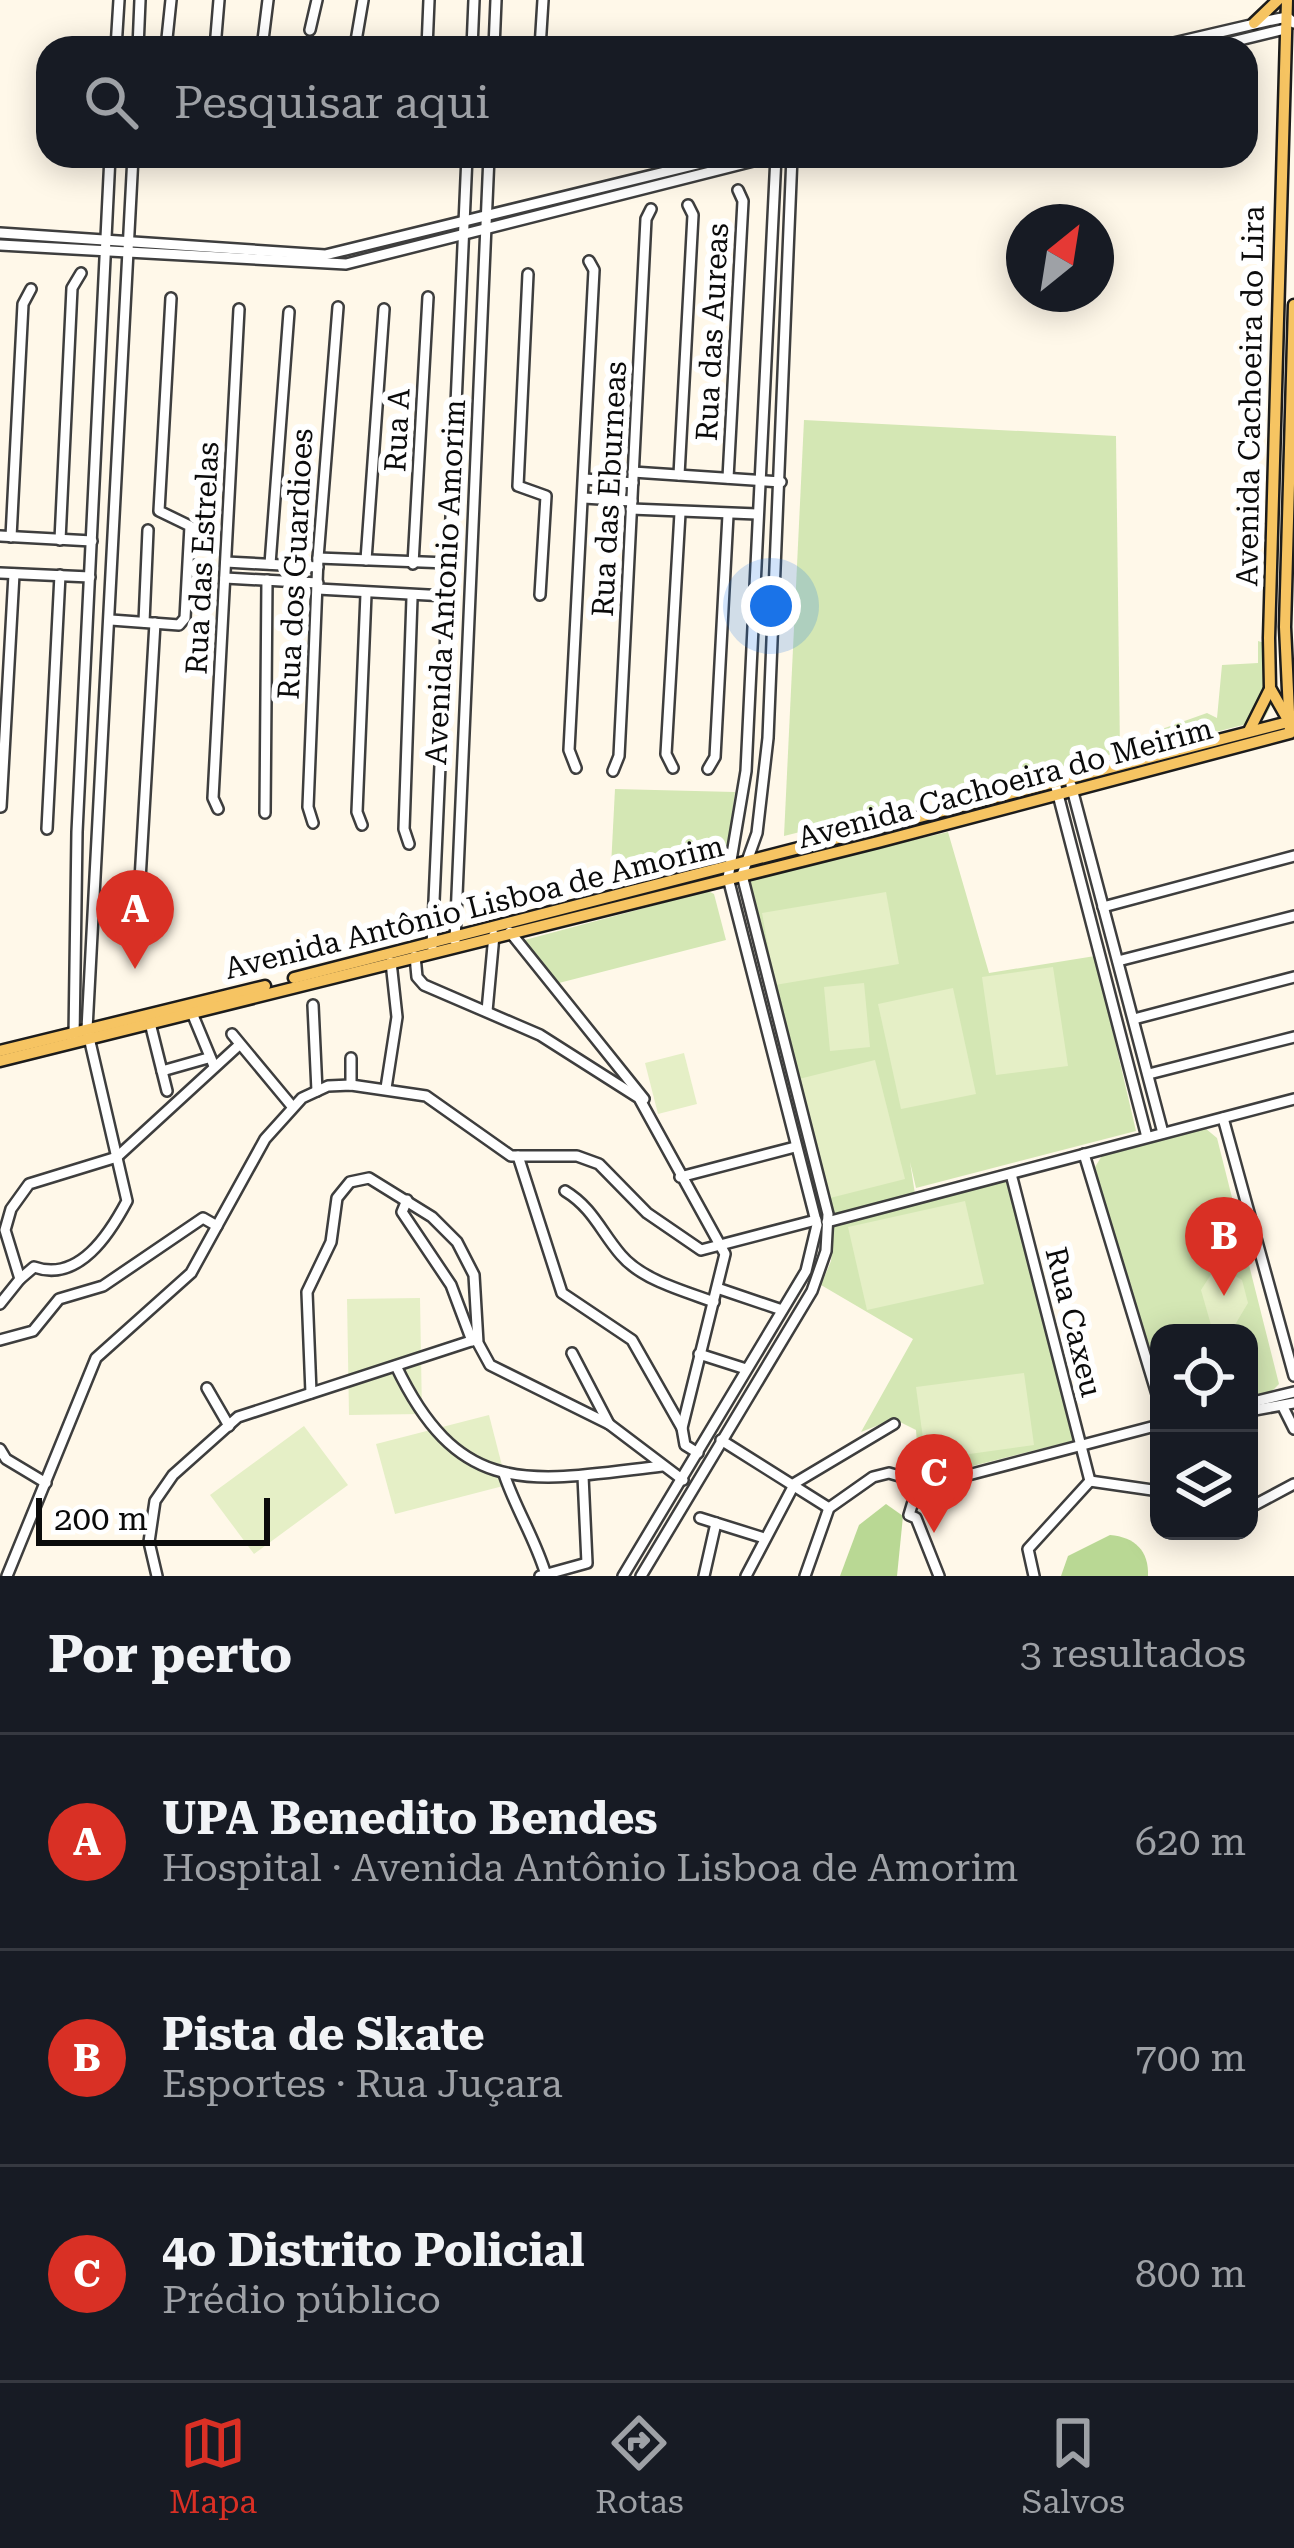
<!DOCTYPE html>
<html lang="pt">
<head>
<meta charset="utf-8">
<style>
  :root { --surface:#171b24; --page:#242831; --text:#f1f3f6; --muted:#9ea1a6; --line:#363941; --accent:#d93025 }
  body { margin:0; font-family:"Roboto Serif",serif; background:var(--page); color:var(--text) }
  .controls { position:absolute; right:36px; bottom:36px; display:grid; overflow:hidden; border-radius:24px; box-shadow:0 6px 30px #0003 }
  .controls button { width:108px; height:108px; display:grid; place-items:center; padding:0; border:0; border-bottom:3px solid var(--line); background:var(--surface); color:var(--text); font:60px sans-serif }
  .compass { position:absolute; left:1006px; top:204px; width:108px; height:108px; border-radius:50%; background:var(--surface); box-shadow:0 6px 30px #0003; rotate:30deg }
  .scale { position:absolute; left:36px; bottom:30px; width:234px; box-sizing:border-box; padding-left:12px; border:6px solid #0b0b0b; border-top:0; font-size:33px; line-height:42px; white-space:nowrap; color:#0b0b0b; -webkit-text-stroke:9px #fff; paint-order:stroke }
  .you { position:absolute; left:771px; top:606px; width:42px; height:42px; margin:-30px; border:9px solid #fff; border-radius:50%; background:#1a73e8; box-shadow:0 0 0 18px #1a73e833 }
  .badge { display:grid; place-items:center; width:78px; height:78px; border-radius:50%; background:var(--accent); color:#fff; font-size:39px; font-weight:700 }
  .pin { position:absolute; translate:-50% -99px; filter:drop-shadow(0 3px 6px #0008) }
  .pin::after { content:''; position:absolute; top:63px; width:42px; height:36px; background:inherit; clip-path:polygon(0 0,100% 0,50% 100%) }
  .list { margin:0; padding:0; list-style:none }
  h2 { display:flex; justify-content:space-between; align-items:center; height:156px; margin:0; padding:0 48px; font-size:51px }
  h2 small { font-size:39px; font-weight:400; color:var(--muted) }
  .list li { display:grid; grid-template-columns:78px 1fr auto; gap:36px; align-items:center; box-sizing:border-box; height:216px; padding:0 48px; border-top:3px solid var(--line) }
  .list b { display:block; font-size:45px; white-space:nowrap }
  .list p { margin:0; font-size:39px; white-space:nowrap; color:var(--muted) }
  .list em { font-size:39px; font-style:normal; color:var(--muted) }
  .icon { flex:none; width:66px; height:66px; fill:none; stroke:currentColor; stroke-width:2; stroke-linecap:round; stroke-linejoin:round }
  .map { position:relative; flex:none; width:1294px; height:1576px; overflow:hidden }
  .search { position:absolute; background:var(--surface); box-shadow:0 6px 30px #0003; left:36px; right:36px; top:36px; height:132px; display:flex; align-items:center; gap:30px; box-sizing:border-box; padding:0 42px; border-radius:36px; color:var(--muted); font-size:45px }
  .sheet { height:804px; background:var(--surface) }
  nav { display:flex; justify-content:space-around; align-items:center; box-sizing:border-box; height:168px; border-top:3px solid var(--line); background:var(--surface); font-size:33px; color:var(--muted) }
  nav a { display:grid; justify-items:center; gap:6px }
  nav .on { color:var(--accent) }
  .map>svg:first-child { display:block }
  .green { fill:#d4e7b4 }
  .forest { fill:#b9d894 }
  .pitch { fill:#e5efc6 }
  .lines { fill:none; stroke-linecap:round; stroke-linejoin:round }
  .minor-casing { stroke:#3e3e3e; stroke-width:14 }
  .major-casing { stroke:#1c1c1c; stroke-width:15 }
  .minor { stroke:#fff; stroke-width:9 }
  .major { stroke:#f6c462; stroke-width:10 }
  .labels { text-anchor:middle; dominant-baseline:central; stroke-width:12; stroke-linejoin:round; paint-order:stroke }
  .street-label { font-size:30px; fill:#0b0b0b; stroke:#fff }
</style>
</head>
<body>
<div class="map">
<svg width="1294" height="1576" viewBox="0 0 1294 1576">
  <rect width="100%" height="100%" fill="#fff8e9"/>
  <g class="green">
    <path d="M804,420L1116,436L1120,752L784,836Z"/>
    <path d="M1258,641L1268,644C1273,672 1281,695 1263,720L1156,747L1153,738L1162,729L1207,713L1217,718L1222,665L1258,663Z"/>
    <path d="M615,789L735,792L726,858L610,886Z"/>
    <path d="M948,832L989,973L1095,956L1136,1131L916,1188L910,1162L915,1194L832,1216L744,879Z"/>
    <path d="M708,891L714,894L726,940L555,984L521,941Z"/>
    <path d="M1205,1128L1217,1138L1279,1384L1270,1393L1249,1399L1252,1334L1230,1333L1247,1302L1211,1325L1224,1333H1159V1409L1095,1167L1103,1154Z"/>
    <path d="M1009,1179L1076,1440L925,1478L908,1472L918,1456L916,1430L894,1419L861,1432L913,1339L821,1285L831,1261L834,1225Z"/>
  </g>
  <g class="forest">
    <path d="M886,1504L903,1516L897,1576H840L859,1525Z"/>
    <path d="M1110,1535C1135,1537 1149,1551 1148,1576H1061L1068,1556Z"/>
  </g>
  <g class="pitch">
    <path d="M886,892L899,964L775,985L762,913Z"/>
    <path d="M1053,967L1068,1066L996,1075L982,977Z"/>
    <path d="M864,983L870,1047L830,1051L824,987Z"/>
    <path d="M953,988L976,1094L901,1109L878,1004Z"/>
    <path d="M684,1053L697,1104L658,1114L645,1063Z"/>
    <path d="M875,1060L905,1179L830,1198L799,1079Z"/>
    <path d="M965,1201L984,1284L867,1310L848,1227Z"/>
    <path d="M1217,1265L1242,1280L1248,1303L1230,1333L1211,1325L1201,1290Z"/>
    <path d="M420,1298L422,1414L349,1415L347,1299Z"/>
    <path d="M1024,1373L1034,1445L926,1460L916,1387Z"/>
    <path d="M489,1415L507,1485L395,1514L376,1444Z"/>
    <path d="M304,1426L348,1485L254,1554L210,1495Z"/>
  </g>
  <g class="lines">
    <defs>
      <g id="minor">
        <path d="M310,30L317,0"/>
        <path d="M356,41L363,0"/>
        <path d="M116,48L119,0"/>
        <path d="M138,48L140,0"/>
        <path d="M166,48L171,0"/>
        <path d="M215,48L219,0"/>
        <path d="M262,48L268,0"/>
        <path d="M427,48L429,0"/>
        <path d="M472,48L474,0"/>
        <path d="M494,48L496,0"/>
        <path d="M540,48L543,0"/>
        <path d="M1152,48L1272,20L1287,17L1294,23"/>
        <path d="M1207,48L1285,29"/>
        <path d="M0,233L325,255L730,156"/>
        <path d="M0,245L346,264L773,156"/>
        <path d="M528,274L518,486L546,496L540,595"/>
        <path d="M633,472L781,482"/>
        <path d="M679,475L693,215L688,205"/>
        <path d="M728,478L743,201L738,190"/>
        <path d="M585,479L633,483"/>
        <path d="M584,498L632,501"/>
        <path d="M631,509L757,514"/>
        <path d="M0,536L92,541"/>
        <path d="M11,537L23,304L31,289"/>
        <path d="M60,540L72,288L81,273"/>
        <path d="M318,558L448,563"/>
        <path d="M366,560L384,309"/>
        <path d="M226,562L318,567"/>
        <path d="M270,564L289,312"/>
        <path d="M413,564L428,297"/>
        <path d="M0,573L90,577"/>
        <path d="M225,578L318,583"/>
        <path d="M318,589L446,596"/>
        <path d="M111,620L179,625L185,618L190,526L159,511L171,298"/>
        <path d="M144,622L148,530"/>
        <path d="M576,768L569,750L594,270L589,261"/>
        <path d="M673,768L666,754L680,513"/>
        <path d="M708,769L715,757L728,515"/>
        <path d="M613,771L619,756L646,219L651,209"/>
        <path d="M1055,783L1147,1137"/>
        <path d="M1071,785L1163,1133"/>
        <path d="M1,807L14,574"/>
        <path d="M218,809L213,798L239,309"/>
        <path d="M265,813L267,580"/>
        <path d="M313,823L308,807L318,558L338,307"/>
        <path d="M362,825L357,812L366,594"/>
        <path d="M47,829L60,575"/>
        <path d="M409,844L404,829L412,598"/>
        <path d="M140,880L155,623"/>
        <path d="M1103,907L1294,856"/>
        <path d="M510,932L644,1099"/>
        <path d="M455,941L489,156"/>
        <path d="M432,946L467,156"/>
        <path d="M415,956L417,977L424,985L540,1035L639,1098L725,1254L682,1428L685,1445L698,1453"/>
        <path d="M1118,961L1294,916"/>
        <path d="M313,1005L317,1091"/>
        <path d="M487,1011L494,935"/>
        <path d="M192,1013L214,1066"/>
        <path d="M1134,1019L1294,977"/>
        <path d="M150,1023L167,1091"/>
        <path d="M232,1034L291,1105"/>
        <path d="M74,1038L77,832L110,156"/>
        <path d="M351,1058V1085"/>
        <path d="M162,1071L208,1058"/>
        <path d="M1149,1074L1294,1037"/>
        <path d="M386,1088L397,1017L391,962"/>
        <path d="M1223,1118L1294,1376"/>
        <path d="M1084,1154L1159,1401"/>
        <path d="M518,1156L562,1293L632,1340L682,1428"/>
        <path d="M1011,1174L1090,1481"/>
        <path d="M680,1177L795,1147"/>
        <path d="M565,1191C593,1208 601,1232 621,1255C642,1280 684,1291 714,1302"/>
        <path d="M407,1200L402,1212L451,1285L472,1341"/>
        <path d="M827,1222L1294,1099"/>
        <path d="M20,1279L34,1267C79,1283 110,1233 127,1201L87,1029L133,156"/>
        <path d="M720,1289L782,1310"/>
        <path d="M0,1304L20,1279L5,1230L11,1209L29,1184L117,1157L238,1046"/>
        <path d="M0,1340L33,1331L59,1299L103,1286L203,1218L217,1226"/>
        <path d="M572,1353L609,1424"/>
        <path d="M699,1354L746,1369"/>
        <path d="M396,1366C461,1502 533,1481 662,1466"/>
        <path d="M207,1388L229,1426"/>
        <path d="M311,1393L307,1292L331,1242L337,1198L350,1182L369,1178L432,1217L457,1242L474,1275L478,1343L490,1365L609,1424L683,1480"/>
        <path d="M1249,1403L1294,1392"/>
        <path d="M1283,1407L1294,1429"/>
        <path d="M1249,1411L1294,1403"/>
        <path d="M721,1440L829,1508"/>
        <path d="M0,1449L6,1459L46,1483"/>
        <path d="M504,1474C516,1510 535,1538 546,1575"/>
        <path d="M1090,1481L1159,1491"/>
        <path d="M918,1485L909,1515L916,1518L939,1576"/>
        <path d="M1249,1508L1294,1484"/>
        <path d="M700,1518L764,1538"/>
        <path d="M7,1576L96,1358L191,1273L265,1139L302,1098L328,1086L351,1085L426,1096L511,1156H577L599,1164L647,1213L701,1250L816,1220"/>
        <path d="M157,1576L149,1542L155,1501L173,1475L238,1417L471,1341"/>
        <path d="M540,1576L587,1563L583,1476"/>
        <path d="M623,1576L806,1271L817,1225L728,878L746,771L776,156"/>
        <path d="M641,1576L812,1291L826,1251L828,1214L742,875L757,833L768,738L792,156"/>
        <path d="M704,1576L716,1523"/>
        <path d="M746,1576L795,1483L894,1424"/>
        <path d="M805,1576L829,1508L873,1477L889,1473L930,1485L1159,1425"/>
        <path d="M1034,1576L1028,1549L1090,1481"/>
      </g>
      <g id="major">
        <path d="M1254,23L1278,0"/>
        <path d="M1287,718L1270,688L1269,638L1287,0"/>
        <path d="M1249,731L1269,691"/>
        <path d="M294,978L1288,722"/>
        <path d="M0,1051L265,986"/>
        <path d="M0,1061L878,842L1290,733L1285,627L1294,305"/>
      </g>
    </defs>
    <use href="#minor" class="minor-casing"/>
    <use href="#major" class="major-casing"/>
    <use href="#minor" class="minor"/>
    <use href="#major" class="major"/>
  </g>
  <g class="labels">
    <g class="street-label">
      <text transform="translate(712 332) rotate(-87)">Rua das Aureas</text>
      <text transform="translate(1250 396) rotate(-89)">Avenida Cachoeira do Lira</text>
      <text transform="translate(397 430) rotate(-87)">Rua A</text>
      <text transform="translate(609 489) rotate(-87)">Rua das Eburneas</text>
      <text transform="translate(202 558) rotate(-87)">Rua das Estrelas</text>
      <text transform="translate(295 564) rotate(-87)">Rua dos Guardioes</text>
      <text transform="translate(445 582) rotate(-87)">Avenida Antonio Amorim</text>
      <text transform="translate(1005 783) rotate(-15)">Avenida Cachoeira do Meirim</text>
      <text transform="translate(474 907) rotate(-14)">Avenida Antônio Lisboa de Amorim</text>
      <text transform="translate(1074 1322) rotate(76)">Rua Caxeu</text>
    </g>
  </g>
</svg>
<div class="controls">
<button><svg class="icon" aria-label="locate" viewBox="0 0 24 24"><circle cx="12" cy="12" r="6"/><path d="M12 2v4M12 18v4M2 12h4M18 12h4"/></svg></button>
<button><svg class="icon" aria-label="layers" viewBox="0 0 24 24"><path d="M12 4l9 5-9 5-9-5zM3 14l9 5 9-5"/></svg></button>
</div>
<svg class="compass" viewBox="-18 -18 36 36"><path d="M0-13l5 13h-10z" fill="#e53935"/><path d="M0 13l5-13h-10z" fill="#9ea1a6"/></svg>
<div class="scale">200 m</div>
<div class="you"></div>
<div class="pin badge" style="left:135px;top:969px">A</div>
<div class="pin badge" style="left:1224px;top:1296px">B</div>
<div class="pin badge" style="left:934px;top:1533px">C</div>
<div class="search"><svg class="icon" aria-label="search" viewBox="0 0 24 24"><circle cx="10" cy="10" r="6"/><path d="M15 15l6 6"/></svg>Pesquisar aqui</div>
</div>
<section class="sheet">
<h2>Por perto<small>3 resultados</small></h2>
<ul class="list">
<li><span class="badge">A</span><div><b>UPA Benedito Bendes</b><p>Hospital · Avenida Antônio Lisboa de Amorim</p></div><em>620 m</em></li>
<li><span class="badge">B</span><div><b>Pista de Skate</b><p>Esportes · Rua Juçara</p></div><em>700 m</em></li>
<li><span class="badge">C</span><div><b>4o Distrito Policial</b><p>Prédio público</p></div><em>800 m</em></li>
</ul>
</section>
<nav>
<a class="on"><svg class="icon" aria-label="map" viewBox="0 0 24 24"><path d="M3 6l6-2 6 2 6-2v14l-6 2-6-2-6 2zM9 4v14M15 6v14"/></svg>Mapa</a>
<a><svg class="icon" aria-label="directions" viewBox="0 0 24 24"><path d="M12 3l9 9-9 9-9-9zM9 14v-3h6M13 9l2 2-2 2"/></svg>Rotas</a>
<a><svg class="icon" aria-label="saved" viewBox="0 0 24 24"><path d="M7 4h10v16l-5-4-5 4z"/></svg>Salvos</a>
</nav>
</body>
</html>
